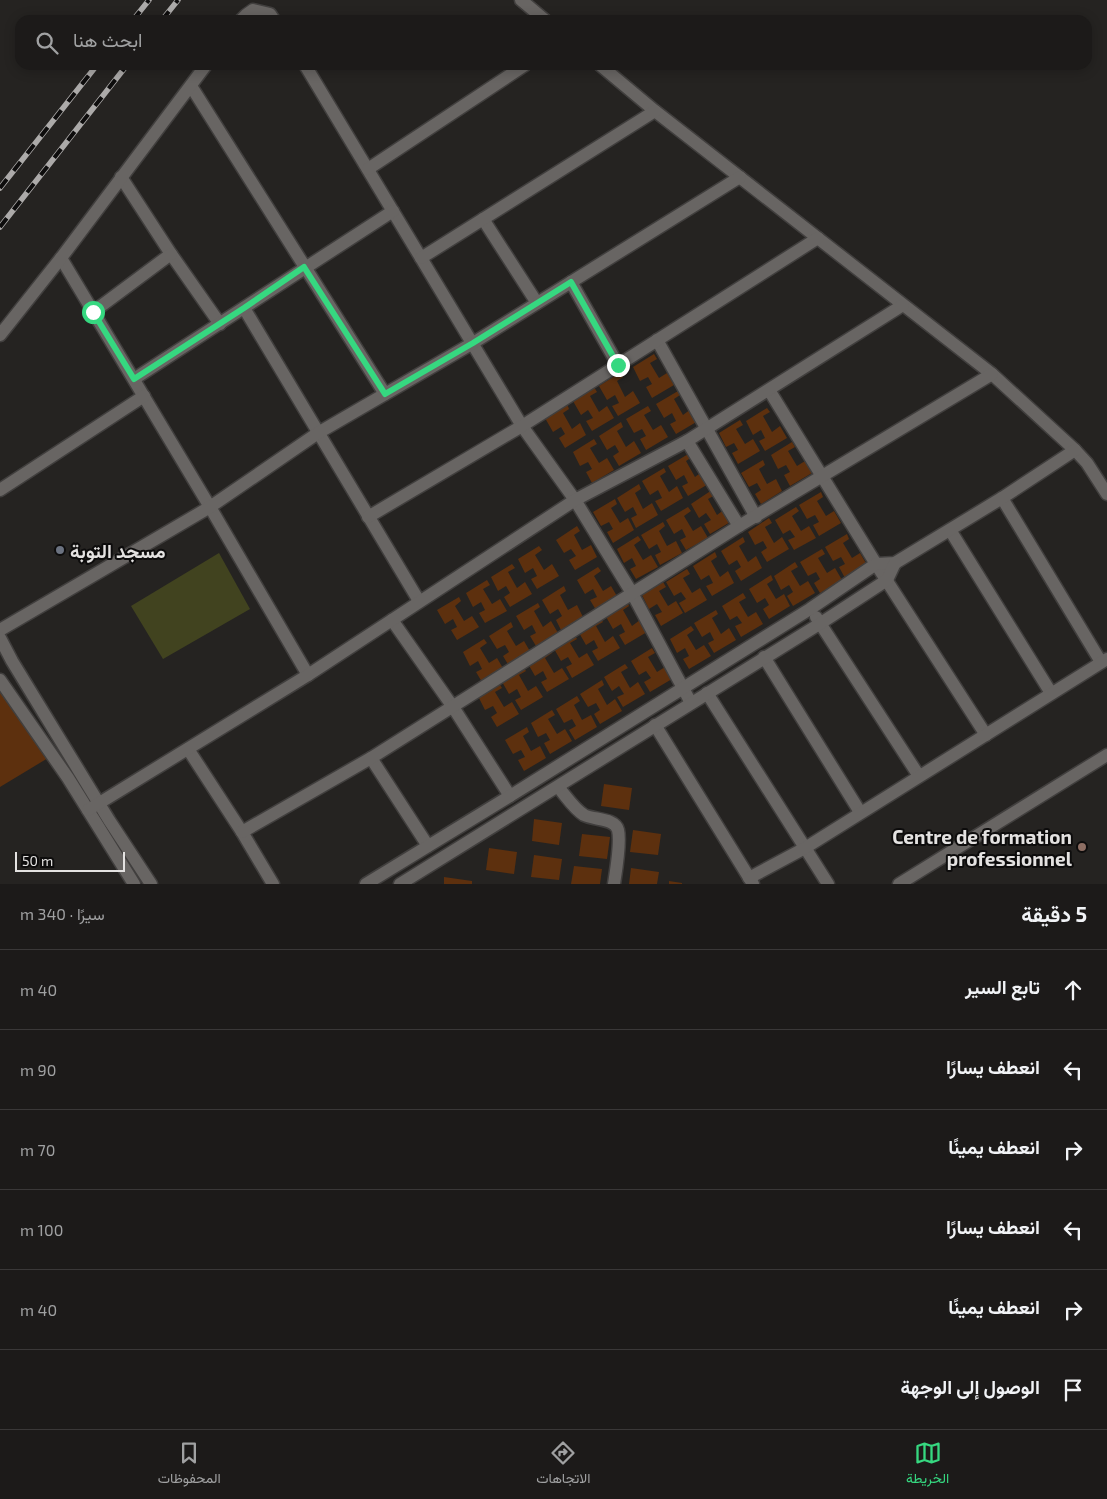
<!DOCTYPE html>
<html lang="ar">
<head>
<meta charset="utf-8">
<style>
  :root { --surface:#1c1a19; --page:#252322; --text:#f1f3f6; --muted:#a0a1a2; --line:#3a3838; --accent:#36d880 }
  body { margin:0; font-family:"Exo 2",Vazirmatn,sans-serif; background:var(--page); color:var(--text); direction:rtl }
  .scale { position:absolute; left:15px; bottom:12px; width:110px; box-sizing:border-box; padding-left:5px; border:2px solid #e4e2e1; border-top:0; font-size:14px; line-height:18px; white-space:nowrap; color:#e4e2e1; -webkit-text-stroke:4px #0d0c0c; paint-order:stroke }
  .stop { position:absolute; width:15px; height:15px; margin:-11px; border:4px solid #36d880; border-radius:50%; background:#fff }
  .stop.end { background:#36d880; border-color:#fff; box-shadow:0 1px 5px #0008 }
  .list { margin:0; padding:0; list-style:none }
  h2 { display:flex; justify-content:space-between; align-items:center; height:65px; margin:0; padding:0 20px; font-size:21px }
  h2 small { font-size:16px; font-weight:400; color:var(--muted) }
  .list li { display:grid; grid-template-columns:32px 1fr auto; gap:15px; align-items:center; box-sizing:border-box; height:80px; padding:0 20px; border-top:1px solid var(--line) }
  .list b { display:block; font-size:19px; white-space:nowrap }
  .list em { font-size:16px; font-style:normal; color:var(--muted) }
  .icon { flex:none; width:28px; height:28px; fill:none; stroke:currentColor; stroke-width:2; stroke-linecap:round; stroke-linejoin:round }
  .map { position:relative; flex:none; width:1107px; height:884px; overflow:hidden; direction:ltr }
  .search { position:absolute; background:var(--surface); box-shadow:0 2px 12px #0003; left:15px; right:15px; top:15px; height:55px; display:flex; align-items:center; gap:12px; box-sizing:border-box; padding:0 18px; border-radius:15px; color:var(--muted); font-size:19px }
  .sheet { height:545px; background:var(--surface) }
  nav { display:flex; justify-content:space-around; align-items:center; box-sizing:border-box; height:70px; border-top:1px solid var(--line); background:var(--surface); font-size:14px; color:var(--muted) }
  nav a { display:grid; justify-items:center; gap:2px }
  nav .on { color:var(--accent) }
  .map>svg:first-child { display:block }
  .green { fill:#41431f }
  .building { fill:#5d300e }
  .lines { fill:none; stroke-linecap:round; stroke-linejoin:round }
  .minor-casing { stroke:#413f3e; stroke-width:15 }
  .minor { stroke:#686563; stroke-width:12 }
  .rail-casing { stroke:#acaaa9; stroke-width:5.5 }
  .rail { stroke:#0d0c0c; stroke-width:4; stroke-dasharray:11; stroke-linecap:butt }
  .route { stroke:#36d880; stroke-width:6 }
  .worship-dot { fill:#6b7280; stroke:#0d0c0c; stroke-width:2 }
  .education-dot { fill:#8d6e63; stroke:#0d0c0c; stroke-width:2 }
  .labels { text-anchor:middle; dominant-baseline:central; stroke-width:4; stroke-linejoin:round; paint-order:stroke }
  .poi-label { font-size:19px; font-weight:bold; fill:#e4e2e1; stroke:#0d0c0c; text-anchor:start }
</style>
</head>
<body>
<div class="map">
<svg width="1107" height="884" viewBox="0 0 1107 884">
  <rect width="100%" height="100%" fill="#252321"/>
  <path class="green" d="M219,553L250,609L163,659L131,606Z"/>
  <g class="building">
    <path d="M654,354L657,359L650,363L659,378L667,373L674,385L652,398L646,387L652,384L648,377L640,381L633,367Z"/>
    <path d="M621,372L623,377L617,381L625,397L633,391L640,403L618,416L612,406L619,403L615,395L607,400L599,386Z"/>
    <path d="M594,387L597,392L590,396L599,412L607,406L614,418L592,431L586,421L593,418L588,410L581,415L573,401Z"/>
    <path d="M678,391L680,395L674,399L683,415L691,409L698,421L676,434L670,424L676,421L672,413L664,418L656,404Z"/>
    <path d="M567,404L569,409L563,413L572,429L580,423L586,435L565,448L559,438L565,434L561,427L553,432L545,418Z"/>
    <path d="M648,406L651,411L644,415L653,430L661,425L668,437L646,450L640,439L646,436L642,429L634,433L626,419Z"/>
    <path d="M767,408L770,412L763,416L772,432L780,426L787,438L765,451L759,441L765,438L761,430L753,435L746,421Z"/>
    <path d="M740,420L743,425L736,429L745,444L753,439L760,451L738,464L732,453L738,450L734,443L726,447L719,433Z"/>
    <path d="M621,422L623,427L617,431L626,447L634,441L641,453L619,466L613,456L619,452L615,445L607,450L599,436Z"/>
    <path d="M594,439L597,444L590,448L599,463L607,458L614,470L592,483L586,472L592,469L588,462L580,466L573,452Z"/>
    <path d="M792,442L795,447L788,451L797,466L805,461L812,473L790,486L784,475L790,472L786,465L778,469L771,455Z"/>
    <path d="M690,453L692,457L686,461L695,477L703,471L710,483L688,496L682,486L688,483L684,475L676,480L668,466Z"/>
    <path d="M763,460L765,465L759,469L767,484L776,479L782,491L761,504L755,494L761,490L757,483L749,487L741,473Z"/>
    <path d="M664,468L666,472L660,476L669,492L677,486L683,498L661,511L655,501L662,498L658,490L650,495L642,481Z"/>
    <path d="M639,484L641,489L635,493L643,509L652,503L658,515L636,528L631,518L637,515L633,507L625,512L617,498Z"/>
    <path d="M712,490L715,495L708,499L717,515L725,509L732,521L710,534L704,524L711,520L706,513L699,518L691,504Z"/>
    <path d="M821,492L823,497L817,501L826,516L834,511L841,523L819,536L813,525L819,522L815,515L807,519L799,505Z"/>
    <path d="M615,499L617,504L611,508L620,523L628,518L634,530L613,543L607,532L613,529L609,522L601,526L593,512Z"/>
    <path d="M688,507L691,511L684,516L693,531L701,526L708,538L686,550L680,540L686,537L682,529L674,534L666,520Z"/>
    <path d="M796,507L799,511L792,516L801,531L809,526L816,538L794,550L788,540L795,537L790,530L783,534L775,520Z"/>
    <path d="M769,518L772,523L765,527L774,543L782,537L789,549L767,562L761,552L767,548L763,541L755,545L748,532Z"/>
    <path d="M663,522L665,526L659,531L667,546L676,541L682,553L660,565L655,555L661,552L657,544L649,549L641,535Z"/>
    <path d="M577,526L580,531L574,535L582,550L591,545L597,557L575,570L569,560L576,556L571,549L564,553L556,540Z"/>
    <path d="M847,534L849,539L843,543L852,558L860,553L867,565L845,578L839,567L845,564L841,557L833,561L825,547Z"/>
    <path d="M638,536L641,540L634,545L643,560L651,555L658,567L636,579L630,569L636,566L632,558L624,563L617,549Z"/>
    <path d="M743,537L745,542L739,546L748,562L756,556L762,568L741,581L735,571L741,567L737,560L729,565L721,551Z"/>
    <path d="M539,546L542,550L535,555L544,570L552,564L559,576L537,589L531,579L537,576L533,568L525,573L518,559Z"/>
    <path d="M822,549L825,554L818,558L827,573L835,568L842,580L820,593L814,583L820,579L816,572L808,576L800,562Z"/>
    <path d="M715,552L717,557L711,561L720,577L728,571L734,583L712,596L706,586L713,583L709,575L701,580L693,566Z"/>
    <path d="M795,562L798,567L791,571L800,586L808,581L815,593L793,606L787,596L793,592L789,585L781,590L774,576Z"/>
    <path d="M512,564L515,568L508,572L517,588L525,582L532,594L510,607L504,597L510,593L506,586L498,591L491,577Z"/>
    <path d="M598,567L601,571L594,576L603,591L611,586L618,598L596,610L590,600L597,597L593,589L585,594L577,580Z"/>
    <path d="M687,569L690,574L683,578L692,593L700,588L707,600L685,613L679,603L686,599L681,592L674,596L666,582Z"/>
    <path d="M771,575L773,580L767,584L776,599L784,594L790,606L769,619L763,609L769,605L765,598L757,603L749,589Z"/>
    <path d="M487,580L490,585L483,589L492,604L500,599L507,611L485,623L479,613L485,610L481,602L473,607L466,593Z"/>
    <path d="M663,582L666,587L659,591L668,606L676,601L683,613L661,626L655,615L662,612L657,604L649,609L642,595Z"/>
    <path d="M564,586L566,591L560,595L568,610L577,605L583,617L561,630L556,620L562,616L558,609L550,614L542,600Z"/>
    <path d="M743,593L746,598L739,602L748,617L756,612L763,624L741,637L735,626L742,623L737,616L730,620L722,606Z"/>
    <path d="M459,597L461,601L455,606L464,621L472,616L479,627L457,640L451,630L457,627L453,619L445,624L437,610Z"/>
    <path d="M627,601L629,606L623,610L632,626L640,620L647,632L625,645L619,635L625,632L621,624L613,629L605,615Z"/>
    <path d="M538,603L540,607L534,611L543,627L551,621L558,633L536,646L530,636L536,633L532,625L524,630L516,616Z"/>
    <path d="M716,610L718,614L712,618L721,634L729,628L736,640L714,653L708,643L714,640L710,632L702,637L694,623Z"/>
    <path d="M600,617L603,622L596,626L605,642L613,636L620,648L598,661L592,651L598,648L594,640L586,645L578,631Z"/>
    <path d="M511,622L513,627L507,631L516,646L524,641L531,653L509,666L503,656L509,652L505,645L497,649L489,636Z"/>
    <path d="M691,626L694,630L687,635L696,650L704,645L711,656L689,669L683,659L689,656L685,648L677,653L670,639Z"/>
    <path d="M574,634L577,639L570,643L579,658L587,653L594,665L572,678L566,667L572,664L568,657L561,661L553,647Z"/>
    <path d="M484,639L487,643L480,648L489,663L497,658L504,670L482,682L476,672L482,669L478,661L470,666L463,652Z"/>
    <path d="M549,648L552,653L545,658L554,673L562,668L569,679L547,692L541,682L547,679L543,671L535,676L527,662Z"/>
    <path d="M652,648L655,653L648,657L657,672L665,667L672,679L650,692L644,682L651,678L646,671L639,675L631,661Z"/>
    <path d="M625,664L628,668L621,672L630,688L638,682L645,694L623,707L617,697L624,694L619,686L612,691L604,677Z"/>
    <path d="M523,667L526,671L519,675L528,691L536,686L543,697L521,710L515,700L521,697L517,689L509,694L501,680Z"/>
    <path d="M0,676L48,758L0,787Z"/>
    <path d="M602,680L604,685L598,689L607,705L615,699L622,711L600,724L594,714L600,710L596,703L588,707L580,694Z"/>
    <path d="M499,683L502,688L495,692L504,707L512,702L519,714L497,727L491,717L497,713L493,706L485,710L478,696Z"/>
    <path d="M577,696L580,701L574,705L582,720L591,715L597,727L575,740L569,730L576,726L572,719L564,723L556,709Z"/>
    <path d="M552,710L555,715L548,719L557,734L565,729L572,741L550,754L544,743L550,740L546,733L538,737L531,723Z"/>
    <path d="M527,727L529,732L523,736L531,751L540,746L546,758L524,771L518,760L525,757L521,750L513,754L505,740Z"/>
    <path d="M604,784L632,788L629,810L601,806Z"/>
    <path d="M534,819L562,823L559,845L532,841Z"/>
    <path d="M633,830L661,834L658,855L630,852Z"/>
    <path d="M582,834L610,837L607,859L579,856Z"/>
    <path d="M489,848L517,852L514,874L486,870Z"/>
    <path d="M534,855L562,859L559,880L531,877Z"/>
    <path d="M574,866L602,869L600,884H571Z"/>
    <path d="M631,868L659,872L657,884H629Z"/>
    <path d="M444,877L472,881V884H444Z"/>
    <path d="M669,881L682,883V884H669Z"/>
  </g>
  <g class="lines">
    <defs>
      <g id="minor">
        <path d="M521,0L545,20"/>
        <path d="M241,20L246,15L253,10L270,14L274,20"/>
        <path d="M305,65L522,426L575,500L632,593L691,703"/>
        <path d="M600,65L655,111L992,374L1075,450L1087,463L1107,494"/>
        <path d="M191,86L385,394"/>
        <path d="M368,169L525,65"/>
        <path d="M121,177L171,254L220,324"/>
        <path d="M483,219L537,303"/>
        <path d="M61,258L210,507L308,675"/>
        <path d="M421,258L655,111"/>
        <path d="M571,282L618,365"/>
        <path d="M244,308L419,601"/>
        <path d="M93,312L171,254"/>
        <path d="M0,335L61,258L206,65"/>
        <path d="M657,340L756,517"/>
        <path d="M134,379L393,211"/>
        <path d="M769,390L876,564L986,735"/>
        <path d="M687,441L739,526"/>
        <path d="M0,490L144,396"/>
        <path d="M1002,498L1101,662"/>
        <path d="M368,517L522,426L818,238"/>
        <path d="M950,530L1051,693"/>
        <path d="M816,617L919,776"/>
        <path d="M392,620L453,707L510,796"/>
        <path d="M0,630L210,507L318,433L473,343L740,177"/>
        <path d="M0,638L12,661L109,820L151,884"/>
        <path d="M764,657L860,812"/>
        <path d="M0,680L68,778L134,884"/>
        <path d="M707,693L828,884"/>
        <path d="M655,725L753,884"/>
        <path d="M188,749L242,832L273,884"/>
        <path d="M371,758L428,846"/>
        <path d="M558,787C566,796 574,809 584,815C594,820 615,818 618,830C621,842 616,871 614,884"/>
        <path d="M88,810L308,675L575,500L687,441L903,305"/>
        <path d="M242,832L371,758L739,526L992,374"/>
        <path d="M749,878L805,848L1107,659"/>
        <path d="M366,884L510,796L810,609L876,564L895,563L1002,498L1075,450"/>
        <path d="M400,884L821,623L887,580L895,563"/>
        <path d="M899,884L1107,755"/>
      </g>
    </defs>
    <use href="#minor" class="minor-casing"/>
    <use href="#minor" class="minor"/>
    <defs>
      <g id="rail">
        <path d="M133,20L149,0"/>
        <path d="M162,20L178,0"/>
        <path d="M0,188L97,65"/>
        <path d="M0,227L127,65"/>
      </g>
    </defs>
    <use href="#rail" class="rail-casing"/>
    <use href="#rail" class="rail"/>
  </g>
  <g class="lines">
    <path class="route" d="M93,312L134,379L244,308L304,267L385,394L473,343L571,282L618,365"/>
  </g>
  <circle class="worship-dot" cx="60" cy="550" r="5"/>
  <circle class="education-dot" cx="1082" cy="847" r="5"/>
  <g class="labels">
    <g class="poi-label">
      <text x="70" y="550">مسجد التوبة</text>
      <text x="1072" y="836" text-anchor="end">Centre de formation<tspan x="1072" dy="22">professionnel</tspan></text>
    </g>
  </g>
</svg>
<div class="scale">50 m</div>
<div class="stop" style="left:93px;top:312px"></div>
<div class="stop end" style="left:618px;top:365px"></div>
<div class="search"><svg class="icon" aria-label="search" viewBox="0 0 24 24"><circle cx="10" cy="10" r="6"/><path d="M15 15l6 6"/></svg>ابحث هنا</div>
</div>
<section class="sheet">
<h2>5 دقيقة<small>سيرًا · 340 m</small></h2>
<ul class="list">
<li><svg class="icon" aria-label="ahead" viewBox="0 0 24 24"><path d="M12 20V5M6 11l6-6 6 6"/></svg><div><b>تابع السير</b></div><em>40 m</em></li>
<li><svg class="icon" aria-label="left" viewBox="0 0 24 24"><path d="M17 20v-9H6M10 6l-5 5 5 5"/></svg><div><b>انعطف يسارًا</b></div><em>90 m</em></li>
<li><svg class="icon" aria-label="right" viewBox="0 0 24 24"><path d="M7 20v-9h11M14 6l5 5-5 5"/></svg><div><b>انعطف يمينًا</b></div><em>70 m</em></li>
<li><svg class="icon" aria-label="left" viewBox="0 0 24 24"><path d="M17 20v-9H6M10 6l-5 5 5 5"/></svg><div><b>انعطف يسارًا</b></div><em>100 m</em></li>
<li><svg class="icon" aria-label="right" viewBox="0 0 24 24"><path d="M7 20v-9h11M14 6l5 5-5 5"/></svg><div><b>انعطف يمينًا</b></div><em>40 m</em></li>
<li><svg class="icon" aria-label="arrive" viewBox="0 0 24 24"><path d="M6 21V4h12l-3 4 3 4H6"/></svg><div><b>الوصول إلى الوجهة</b></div></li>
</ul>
</section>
<nav>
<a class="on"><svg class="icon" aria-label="map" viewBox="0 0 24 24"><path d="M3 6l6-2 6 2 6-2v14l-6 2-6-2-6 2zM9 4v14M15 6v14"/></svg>الخريطة</a>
<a><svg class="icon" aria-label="directions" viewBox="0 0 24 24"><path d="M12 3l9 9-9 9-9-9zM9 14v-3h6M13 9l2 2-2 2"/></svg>الاتجاهات</a>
<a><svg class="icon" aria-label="saved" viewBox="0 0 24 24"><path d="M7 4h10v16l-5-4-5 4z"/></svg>المحفوظات</a>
</nav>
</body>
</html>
